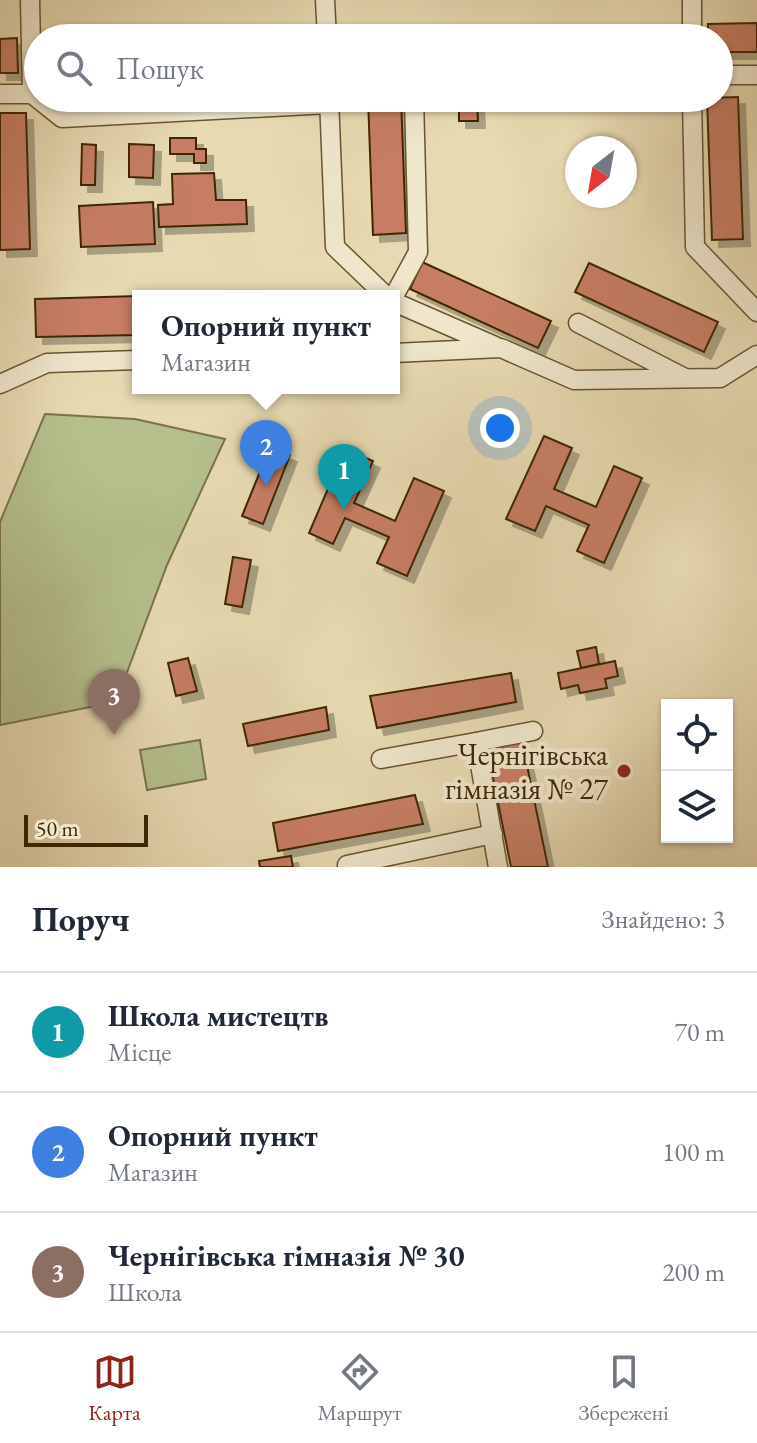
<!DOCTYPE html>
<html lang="uk">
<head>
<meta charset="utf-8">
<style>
  :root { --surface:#fff; --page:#f6f6f7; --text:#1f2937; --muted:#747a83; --line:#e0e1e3; --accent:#8f2418 }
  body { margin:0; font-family:"EB Garamond",serif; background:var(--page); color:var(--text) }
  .controls { position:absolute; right:24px; bottom:24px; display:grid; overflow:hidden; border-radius:0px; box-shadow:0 2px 6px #0004 }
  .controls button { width:72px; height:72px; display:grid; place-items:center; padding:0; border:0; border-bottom:2px solid var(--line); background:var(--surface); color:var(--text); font:40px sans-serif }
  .compass { position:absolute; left:565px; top:136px; width:72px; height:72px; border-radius:50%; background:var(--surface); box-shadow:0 2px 6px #0004; rotate:211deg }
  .scale { position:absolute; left:24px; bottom:20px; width:124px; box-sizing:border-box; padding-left:8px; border:4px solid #3f2704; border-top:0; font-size:22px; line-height:28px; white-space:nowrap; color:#3f2704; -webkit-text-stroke:6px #efe6cc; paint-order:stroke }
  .you { position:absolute; left:500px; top:428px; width:28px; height:28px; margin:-20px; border:6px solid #fff; border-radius:50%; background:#1a73e8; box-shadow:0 0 0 12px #1a73e833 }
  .badge { display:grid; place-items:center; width:52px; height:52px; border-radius:50%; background:var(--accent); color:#fff; font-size:26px; font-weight:700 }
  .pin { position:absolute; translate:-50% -66px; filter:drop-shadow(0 2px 4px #0008) }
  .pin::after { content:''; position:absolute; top:42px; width:28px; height:24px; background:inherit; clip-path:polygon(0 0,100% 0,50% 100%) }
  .popup { position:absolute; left:132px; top:290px; width:268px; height:104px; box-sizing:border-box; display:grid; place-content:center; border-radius:0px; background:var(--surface); filter:drop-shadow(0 2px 6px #0005); font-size:26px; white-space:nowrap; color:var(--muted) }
  .popup b { font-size:30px; color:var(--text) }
  .popup::after { content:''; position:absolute; left:50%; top:100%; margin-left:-16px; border:16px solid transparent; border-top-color:var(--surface) }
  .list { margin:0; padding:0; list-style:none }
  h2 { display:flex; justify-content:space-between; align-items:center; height:104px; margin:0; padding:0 32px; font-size:34px }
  h2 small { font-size:26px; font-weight:400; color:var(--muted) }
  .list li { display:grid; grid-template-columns:52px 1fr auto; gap:24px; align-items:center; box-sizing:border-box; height:120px; padding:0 32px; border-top:2px solid var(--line) }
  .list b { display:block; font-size:30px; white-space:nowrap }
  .list p { margin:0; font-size:26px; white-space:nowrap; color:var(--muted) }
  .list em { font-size:26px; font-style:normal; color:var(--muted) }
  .icon { flex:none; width:44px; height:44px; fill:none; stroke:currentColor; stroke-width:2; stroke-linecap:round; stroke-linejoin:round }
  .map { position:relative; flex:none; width:757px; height:867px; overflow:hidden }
  .search { position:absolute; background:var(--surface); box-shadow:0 2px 6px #0004; left:24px; right:24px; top:24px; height:88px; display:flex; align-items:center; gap:20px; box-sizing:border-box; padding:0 28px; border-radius:44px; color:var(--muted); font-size:30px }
  .sheet { height:464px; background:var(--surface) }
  nav { display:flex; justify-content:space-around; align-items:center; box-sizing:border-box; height:112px; border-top:2px solid var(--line); background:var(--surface); font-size:22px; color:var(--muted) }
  nav a { display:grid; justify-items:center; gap:4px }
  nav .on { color:var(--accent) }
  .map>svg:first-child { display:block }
  .green { fill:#b4bf8c; stroke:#7a7348; stroke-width:2 }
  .building { fill:#c67d63; stroke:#3f2704; stroke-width:2; filter:url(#shadow) }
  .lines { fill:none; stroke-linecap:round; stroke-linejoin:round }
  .minor-casing { stroke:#69542f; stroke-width:21 }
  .minor { stroke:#efe6cc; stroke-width:18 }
  .poi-dot { fill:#8f2418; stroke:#efe6cc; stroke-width:3 }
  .labels { text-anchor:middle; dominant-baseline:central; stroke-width:8; stroke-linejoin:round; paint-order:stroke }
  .poi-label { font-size:30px; fill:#3f2704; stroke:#efe6cc; text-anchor:end }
</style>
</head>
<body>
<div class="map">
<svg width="757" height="867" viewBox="0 0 757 867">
  <defs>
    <filter id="shadow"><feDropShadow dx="7" dy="7" stdDeviation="0" flood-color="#0004"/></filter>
  </defs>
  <rect width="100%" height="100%" fill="#e7d9b1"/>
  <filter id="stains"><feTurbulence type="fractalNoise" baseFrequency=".0025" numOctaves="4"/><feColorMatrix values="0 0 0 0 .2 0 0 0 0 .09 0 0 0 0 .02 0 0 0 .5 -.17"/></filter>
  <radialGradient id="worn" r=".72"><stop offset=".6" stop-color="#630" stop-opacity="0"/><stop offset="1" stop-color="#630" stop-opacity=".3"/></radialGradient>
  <g class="green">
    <path d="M45,414L135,419L225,439L167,565L116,702L0,725V522Z"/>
    <path d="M200,740L206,779L147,790L140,750Z"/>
  </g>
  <g class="building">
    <path d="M757,23V52H719V38H708V24Z"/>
    <path d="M673,25V38H388V30Z"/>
    <path d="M17,38L18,73H0V39Z"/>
    <path d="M738,97L743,239L712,240L707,98Z"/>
    <path d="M368,98H401L406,233L373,235Z"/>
    <path d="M477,100L478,121H459V101Z"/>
    <path d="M0,113H26L30,249L0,250Z"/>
    <path d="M170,138H196V149H206V163H194V154H170Z"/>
    <path d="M82,144L96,145L95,185H81Z"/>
    <path d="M129,144L154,145L153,178L129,177Z"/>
    <path d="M214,173L216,200H246L247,224L159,227L158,205L173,204L172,174Z"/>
    <path d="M153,202L155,244L81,247L79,206Z"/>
    <path d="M422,262L551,321L538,348L410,289Z"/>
    <path d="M589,263L718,322L704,352L575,292Z"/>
    <path d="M364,292V296H161Z"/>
    <path d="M138,296V335L36,337L35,299Z"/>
    <path d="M544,436L572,448L554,489L596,507L614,466L642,478L604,563L577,551L589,525L546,506L535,531L506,519Z"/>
    <path d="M270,447L290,455L263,524L242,516Z"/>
    <path d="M345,449L373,461L354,503L395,521L414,478L444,491L407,576L377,563L389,537L345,518L333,544L309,533Z"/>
    <path d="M233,557L251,560L242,607L225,604Z"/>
    <path d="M596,647L599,664L581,668L577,651Z"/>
    <path d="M188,658L197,691L176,696L168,663Z"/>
    <path d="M615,661L618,676L605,679L607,688L580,693L578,685L561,689L558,673Z"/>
    <path d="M511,673L516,702L377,728L370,696Z"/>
    <path d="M326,707L329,730L248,746L243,724Z"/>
    <path d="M522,741L548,867H511L487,748Z"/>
    <path d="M415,795L423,824L278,851L273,823Z"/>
    <path d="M291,856L293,867H260L259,861Z"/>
  </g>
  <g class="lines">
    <defs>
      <g id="minor">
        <path d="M325,0L327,38"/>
        <path d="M692,38V0"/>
        <path d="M719,75H757"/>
        <path d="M0,94H32L30,0"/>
        <path d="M32,94L62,118L329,104"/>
        <path d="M329,98L335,247L386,296"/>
        <path d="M692,98L695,247L757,312"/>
        <path d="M394,296L418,252L414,98"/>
        <path d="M394,302L495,346"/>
        <path d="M578,323L685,378"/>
        <path d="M394,353L501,348L574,380L720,378L757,355"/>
        <path d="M0,384L47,363L138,360"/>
        <path d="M381,759L476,742"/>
        <path d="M347,867V865L493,834"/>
        <path d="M498,867L476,742L533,731"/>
      </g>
    </defs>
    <use href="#minor" class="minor-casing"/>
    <use href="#minor" class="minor"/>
  </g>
  <circle class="poi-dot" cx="624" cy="771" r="8"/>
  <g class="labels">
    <g class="poi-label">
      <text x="608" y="754">Чернігівська<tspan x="608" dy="34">гімназія № 27</tspan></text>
    </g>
  </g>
  <rect width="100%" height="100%" filter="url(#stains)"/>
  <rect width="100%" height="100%" fill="url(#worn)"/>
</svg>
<div class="controls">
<button><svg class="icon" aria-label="locate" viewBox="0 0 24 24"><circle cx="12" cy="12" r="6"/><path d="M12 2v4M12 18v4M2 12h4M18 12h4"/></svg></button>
<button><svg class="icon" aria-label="layers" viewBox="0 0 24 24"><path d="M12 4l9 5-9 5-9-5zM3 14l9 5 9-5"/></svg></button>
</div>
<svg class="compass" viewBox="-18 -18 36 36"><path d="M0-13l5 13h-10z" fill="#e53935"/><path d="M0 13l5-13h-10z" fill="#747a83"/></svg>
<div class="scale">50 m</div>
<div class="you"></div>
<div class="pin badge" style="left:344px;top:510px;background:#0f9aa8">1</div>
<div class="pin badge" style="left:266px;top:486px;background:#3f7fe0">2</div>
<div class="popup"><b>Опорний пункт</b>Магазин</div>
<div class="pin badge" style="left:114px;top:735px;background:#8d6e63">3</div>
<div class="search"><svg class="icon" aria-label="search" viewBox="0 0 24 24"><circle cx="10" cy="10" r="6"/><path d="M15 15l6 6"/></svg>Пошук</div>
</div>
<section class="sheet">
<h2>Поруч<small>Знайдено: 3</small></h2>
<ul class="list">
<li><span class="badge" style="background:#0f9aa8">1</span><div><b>Школа мистецтв</b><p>Місце</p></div><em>70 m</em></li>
<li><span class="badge" style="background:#3f7fe0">2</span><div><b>Опорний пункт</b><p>Магазин</p></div><em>100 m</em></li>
<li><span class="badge" style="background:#8d6e63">3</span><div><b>Чернігівська гімназія № 30</b><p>Школа</p></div><em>200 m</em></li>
</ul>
</section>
<nav>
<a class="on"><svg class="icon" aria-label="map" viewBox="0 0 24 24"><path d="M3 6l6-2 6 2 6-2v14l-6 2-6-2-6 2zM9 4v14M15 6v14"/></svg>Карта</a>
<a><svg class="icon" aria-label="directions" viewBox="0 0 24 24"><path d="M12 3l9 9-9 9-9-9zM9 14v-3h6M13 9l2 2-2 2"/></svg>Маршрут</a>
<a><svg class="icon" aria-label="saved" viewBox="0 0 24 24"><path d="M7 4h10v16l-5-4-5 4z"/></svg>Збережені</a>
</nav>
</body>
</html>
